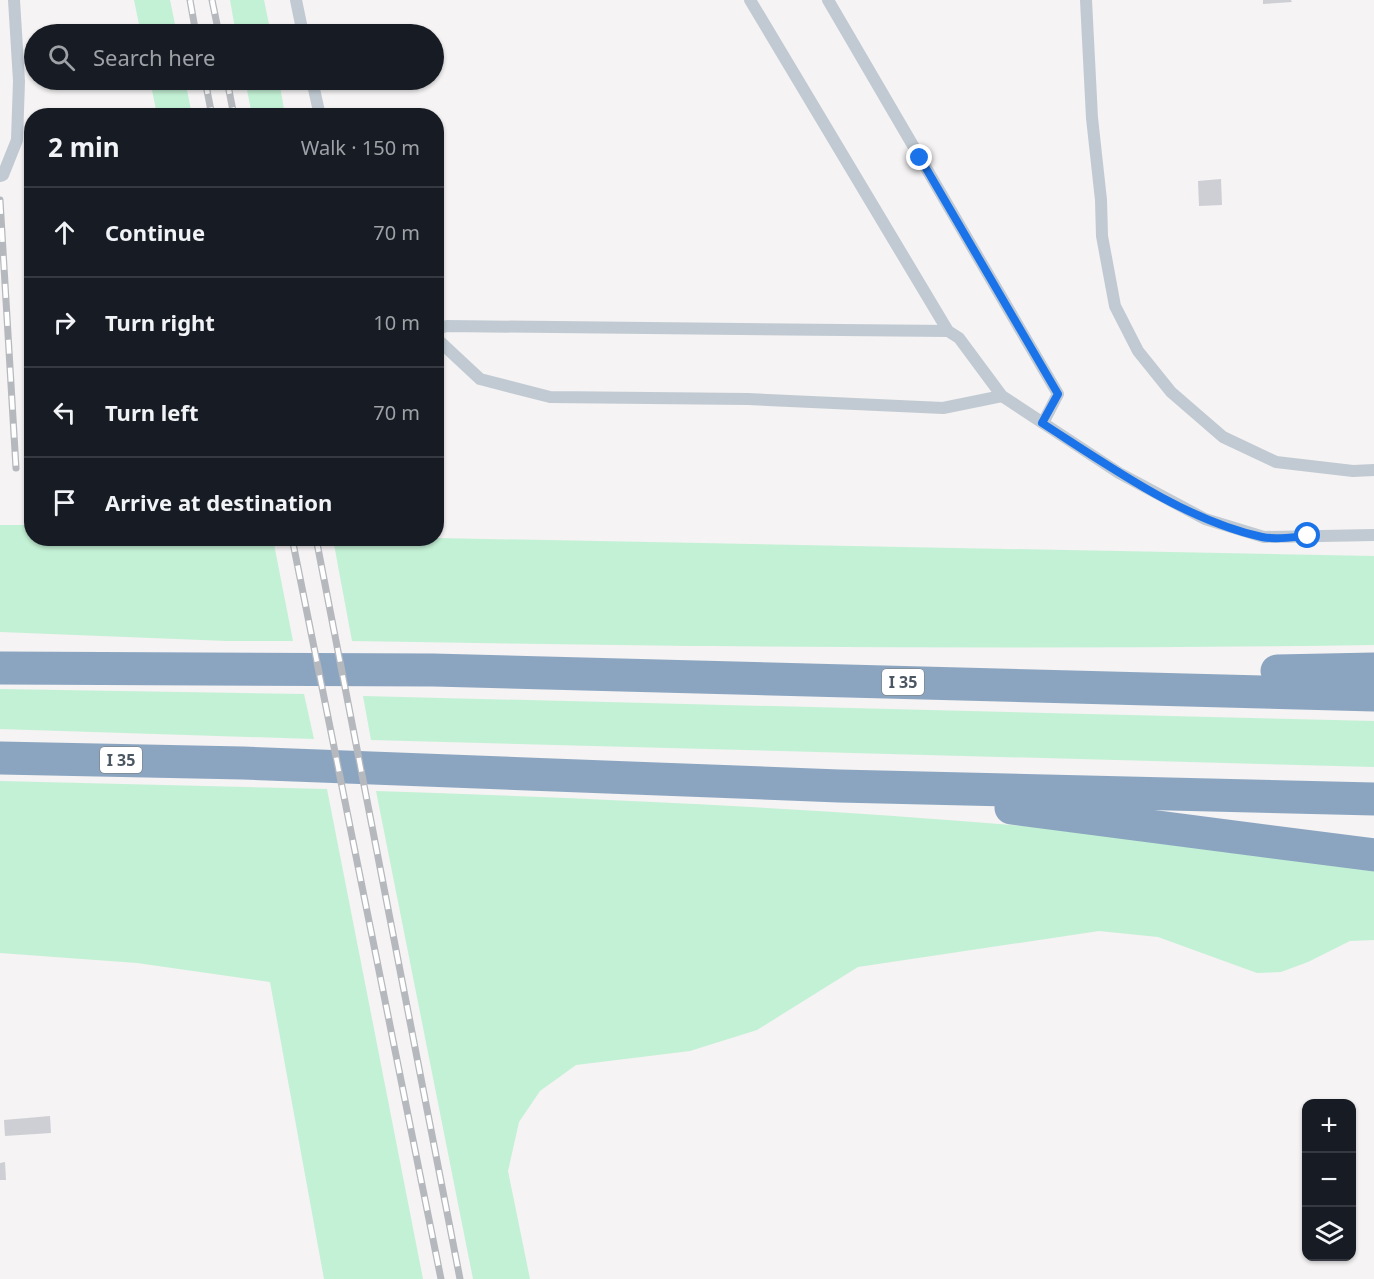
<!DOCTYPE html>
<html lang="en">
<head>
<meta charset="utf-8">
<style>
  :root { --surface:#171b24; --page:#20242c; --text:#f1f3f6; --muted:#9ea1a6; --line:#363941 }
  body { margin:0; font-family:"Noto Sans",sans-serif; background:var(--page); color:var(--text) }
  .controls { position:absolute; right:18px; bottom:18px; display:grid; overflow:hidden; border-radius:12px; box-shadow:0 2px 4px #0004 }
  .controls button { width:54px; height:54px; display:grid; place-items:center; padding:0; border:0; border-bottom:2px solid var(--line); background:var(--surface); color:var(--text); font:30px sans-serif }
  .stop { position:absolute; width:18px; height:18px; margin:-14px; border:4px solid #1a73e8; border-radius:50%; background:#fff }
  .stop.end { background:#1a73e8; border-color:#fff; box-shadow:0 2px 6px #0008 }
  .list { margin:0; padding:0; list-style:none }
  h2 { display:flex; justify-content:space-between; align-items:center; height:78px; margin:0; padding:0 24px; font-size:26px }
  h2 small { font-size:20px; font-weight:400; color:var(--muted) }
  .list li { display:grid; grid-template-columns:39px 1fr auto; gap:18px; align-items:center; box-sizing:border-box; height:90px; padding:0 24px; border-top:2px solid var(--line) }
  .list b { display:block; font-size:22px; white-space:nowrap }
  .list em { font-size:20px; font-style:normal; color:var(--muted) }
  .icon { flex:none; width:33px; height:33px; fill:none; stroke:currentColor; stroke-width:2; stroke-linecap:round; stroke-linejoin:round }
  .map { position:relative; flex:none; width:1374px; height:1279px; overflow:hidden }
  .search { position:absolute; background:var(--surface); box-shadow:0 2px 4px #0004; left:24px; top:24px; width:420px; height:66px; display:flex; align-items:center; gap:15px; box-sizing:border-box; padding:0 21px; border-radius:33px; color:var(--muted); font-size:22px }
  .panel { position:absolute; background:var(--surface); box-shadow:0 2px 4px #0004; left:24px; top:108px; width:420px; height:438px; border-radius:24px }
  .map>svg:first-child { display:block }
  .green { fill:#c3f1d5 }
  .building { fill:#cdcfd5 }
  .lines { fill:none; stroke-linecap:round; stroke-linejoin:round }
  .lane { stroke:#c1cad2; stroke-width:12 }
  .highway { stroke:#8ba5c1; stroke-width:33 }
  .rail-casing { stroke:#b5b8bd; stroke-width:7 }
  .rail { stroke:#fff; stroke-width:4.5; stroke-dasharray:14; stroke-linecap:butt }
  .route { stroke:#1a73e8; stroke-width:8 }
  .labels { text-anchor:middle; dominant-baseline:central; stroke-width:4.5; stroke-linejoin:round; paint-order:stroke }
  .shield { fill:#fff; stroke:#808990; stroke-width:1.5 }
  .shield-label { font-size:16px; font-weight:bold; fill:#4a5661 }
</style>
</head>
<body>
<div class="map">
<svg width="1374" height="1279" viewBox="0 0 1374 1279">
  <rect width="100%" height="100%" fill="#f5f3f3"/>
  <g class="green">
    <path d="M134,0H170L177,34H141Z"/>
    <path d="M230,0H264L271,34H236Z"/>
    <path d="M150,80H185L192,115H157Z"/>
    <path d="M245,80H279L285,115H252Z"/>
    <path d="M0,525H31L32,538L273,539L293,641H227L0,632Z"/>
    <path d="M437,538L1374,556V645C1033,650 693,647 352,641L333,539Z"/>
    <path d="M0,689L304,694L314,739L0,729Z"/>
    <path d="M363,696L1374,721V767L371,740Z"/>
    <path d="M0,781L327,789L423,1279H324L270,982L137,963L0,953Z"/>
    <path d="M376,791C709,802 1043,819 1374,864V940L1350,941L1308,962L1281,972L1257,973L1158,937L1099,931L858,967L757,1030L690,1051L576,1065L540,1091L519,1122L508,1171L530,1279H473Z"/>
  </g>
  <g class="building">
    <path d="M1263,0H1291L1292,2L1263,4Z"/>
    <path d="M1221,179L1222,205L1199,206L1198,181Z"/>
    <path d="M50,1116L51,1133L5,1136L4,1120Z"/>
    <path d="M5,1162L6,1180H0V1163Z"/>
  </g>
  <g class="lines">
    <g class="lane">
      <path d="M296,0L303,34"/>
      <path d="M750,0L948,331L959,338L1002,396L1119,473L1205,519L1264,537L1374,535"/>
      <path d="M828,0L1058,394L1043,423"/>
      <path d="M1086,0L1092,118L1101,200L1102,236L1115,306L1138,351L1171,392L1223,437L1276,462L1353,471L1374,470"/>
      <path d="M312,80L320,116"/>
      <path d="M0,176L3,175L17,140L19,81L14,0"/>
      <path d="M436,329L447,326L948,331"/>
      <path d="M436,338L480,379L550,397L748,399L943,408L1002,396"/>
    </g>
    <g class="highway">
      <path d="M0,668L433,670L1374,695"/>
      <path d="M1277,671L1374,669"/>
      <path d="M0,758L243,763L839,786L1374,799"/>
      <path d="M1011,808L1374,855"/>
    </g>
    <defs>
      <g id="rail">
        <path d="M190,0L196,34"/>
        <path d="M212,0L219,34"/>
        <path d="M205,80L212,116"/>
        <path d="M227,80L234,116"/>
        <path d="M0,200L16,468"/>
        <path d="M292,538L441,1279"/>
        <path d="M316,538L460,1279"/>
      </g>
    </defs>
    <use href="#rail" class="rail-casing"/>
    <use href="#rail" class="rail"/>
  </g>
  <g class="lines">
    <path class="route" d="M920,158L1058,394L1042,423C1109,466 1184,520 1262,537C1276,540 1294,537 1308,536"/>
  </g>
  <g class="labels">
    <g class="shield">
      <rect x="882" y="669" width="42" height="26" rx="4.5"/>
      <rect x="100" y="747" width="42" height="26" rx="4.5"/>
    </g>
    <g class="shield-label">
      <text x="903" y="682">I 35</text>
      <text x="121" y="760">I 35</text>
    </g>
  </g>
</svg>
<div class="controls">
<button>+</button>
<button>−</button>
<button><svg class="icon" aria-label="layers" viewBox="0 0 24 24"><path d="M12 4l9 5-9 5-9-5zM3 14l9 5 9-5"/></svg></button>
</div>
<div class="stop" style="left:1308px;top:536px"></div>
<div class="stop end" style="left:920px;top:158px"></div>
<div class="search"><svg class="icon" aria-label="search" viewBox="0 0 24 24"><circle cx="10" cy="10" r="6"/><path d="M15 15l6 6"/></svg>Search here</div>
<section class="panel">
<h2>2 min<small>Walk · 150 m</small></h2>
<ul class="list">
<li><svg class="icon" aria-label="ahead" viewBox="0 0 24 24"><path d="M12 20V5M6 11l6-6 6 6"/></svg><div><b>Continue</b></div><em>70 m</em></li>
<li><svg class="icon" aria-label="right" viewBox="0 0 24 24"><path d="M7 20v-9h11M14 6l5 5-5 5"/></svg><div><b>Turn right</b></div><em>10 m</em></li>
<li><svg class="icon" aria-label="left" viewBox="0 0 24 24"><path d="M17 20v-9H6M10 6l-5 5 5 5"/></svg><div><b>Turn left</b></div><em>70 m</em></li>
<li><svg class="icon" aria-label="arrive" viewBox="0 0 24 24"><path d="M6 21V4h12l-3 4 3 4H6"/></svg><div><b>Arrive at destination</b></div></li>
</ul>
</section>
</div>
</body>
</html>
